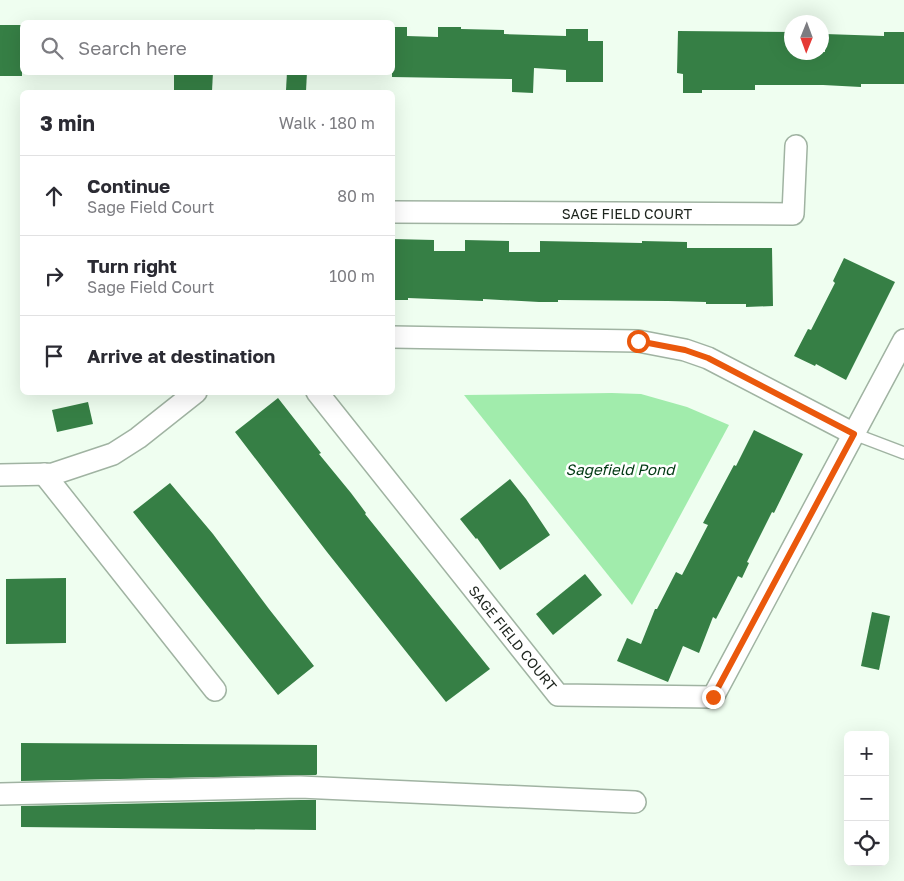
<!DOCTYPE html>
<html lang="en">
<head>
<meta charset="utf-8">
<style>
  :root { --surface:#fff; --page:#f2f2f3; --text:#2b2b33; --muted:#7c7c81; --line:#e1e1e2 }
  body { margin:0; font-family:"Golos Text",sans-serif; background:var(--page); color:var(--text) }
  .controls { position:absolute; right:15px; bottom:15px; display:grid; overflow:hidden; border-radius:8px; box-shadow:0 5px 20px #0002 }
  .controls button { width:45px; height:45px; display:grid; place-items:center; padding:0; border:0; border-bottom:1px solid var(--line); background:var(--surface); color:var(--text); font:25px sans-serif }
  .compass { position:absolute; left:784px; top:15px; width:45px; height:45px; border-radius:50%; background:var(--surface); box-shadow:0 5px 20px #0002; rotate:181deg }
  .stop { position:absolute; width:15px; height:15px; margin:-11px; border:4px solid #ea580c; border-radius:50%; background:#fff }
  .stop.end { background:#ea580c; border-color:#fff; box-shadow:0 1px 5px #0008 }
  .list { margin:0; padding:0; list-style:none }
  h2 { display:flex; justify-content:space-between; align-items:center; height:65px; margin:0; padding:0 20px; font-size:21px }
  h2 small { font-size:16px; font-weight:400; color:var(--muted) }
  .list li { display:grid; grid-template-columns:32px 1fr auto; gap:15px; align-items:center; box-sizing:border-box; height:80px; padding:0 20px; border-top:1px solid var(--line) }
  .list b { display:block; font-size:19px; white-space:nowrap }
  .list p { margin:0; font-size:16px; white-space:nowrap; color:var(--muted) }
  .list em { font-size:16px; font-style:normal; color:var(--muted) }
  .icon { flex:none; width:28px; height:28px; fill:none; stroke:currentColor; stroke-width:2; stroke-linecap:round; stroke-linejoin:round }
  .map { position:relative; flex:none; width:904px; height:881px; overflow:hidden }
  .search { position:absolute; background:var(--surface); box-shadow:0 5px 20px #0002; left:20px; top:20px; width:375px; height:55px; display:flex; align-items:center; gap:12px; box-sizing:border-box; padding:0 18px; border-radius:8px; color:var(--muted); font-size:19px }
  .panel { position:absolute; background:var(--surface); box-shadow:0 5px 20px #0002; left:20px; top:90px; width:375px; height:305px; border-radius:8px }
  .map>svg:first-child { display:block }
  .water { fill:#a1ecac }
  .building { fill:#367f45 }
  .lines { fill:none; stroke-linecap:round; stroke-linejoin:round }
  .service-casing { stroke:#a0b3a2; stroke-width:14 }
  .minor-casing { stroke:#a0b3a2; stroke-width:24 }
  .service { stroke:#fff; stroke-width:11 }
  .minor { stroke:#fff; stroke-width:21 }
  .route { stroke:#ea580c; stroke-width:6 }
  .labels { text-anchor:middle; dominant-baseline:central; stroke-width:5; stroke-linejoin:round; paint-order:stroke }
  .street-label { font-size:14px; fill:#1c231c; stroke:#fff }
  .water-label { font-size:15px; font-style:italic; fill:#003912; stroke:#fff }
</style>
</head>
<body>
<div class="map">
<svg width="904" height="881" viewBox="0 0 904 881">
  <rect width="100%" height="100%" fill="#effef0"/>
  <path class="water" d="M612,393L641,394L687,407L729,425L632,605L464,395Z"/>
  <g class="building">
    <rect x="0" y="25" width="22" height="51"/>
    <path d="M392,27H407V36L438,37V27H461V29L504,30V34L566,36V29H588V41H603V82H566V70L534,68L533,93L512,92V79L392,77Z"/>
    <path d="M678,31L792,32V52H825V34L884,36V32H904V84H861V87L823,85H755V90H702V93H683V74L677,73Z"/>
    <path d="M174,72H213L212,91H174Z"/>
    <path d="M287,72H307L306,91L286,90Z"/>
    <path d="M392,239L434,240V251H465V240L509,241V252H540V241L642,243V241L687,242V248H772L773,306L746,307V304H706V302L668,301L558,300V302H539L483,299V301L408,298V300H392Z"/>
    <path d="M844,258L895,282L846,380L816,364L815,366L794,356L808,329L811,330L835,283L833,281Z"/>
    <path d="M278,398L321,453L319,454L351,493L366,513L365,514L490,669L446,702L327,552L235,432Z"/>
    <path d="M88,402L93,424L57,432L52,410Z"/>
    <path d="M754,430L803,454L774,513L772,512L747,562L749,563L742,578L738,576L716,619L713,617L699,653L683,646L668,682L617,661L627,638L641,644L655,609H657L676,572L682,575L708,525L703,523L734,465L736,466Z"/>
    <path d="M510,479L526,499L550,535L500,570L477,538L476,539L460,519Z"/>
    <path d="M170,483L213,534L269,609L314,666L278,695L133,512Z"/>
    <path d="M585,574L602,595L553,635L536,614Z"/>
    <path d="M66,578V643L6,644V579Z"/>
    <path d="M872,612L890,616L879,670L861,666Z"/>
    <path d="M21,743L317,745V774L316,775L21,781Z"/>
    <path d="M300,800H316V830L21,827V806Z"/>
  </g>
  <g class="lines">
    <defs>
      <path id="service" d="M854,434L904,453"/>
      <g id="minor">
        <path d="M392,212L793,214L796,146"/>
        <path d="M392,337L638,341L685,350L708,358L854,434"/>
        <path d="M317,392L558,695L713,697L904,340"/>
        <path d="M44,474L215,690"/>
        <path d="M0,475L53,474L113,454L138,438L196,392"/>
        <path d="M0,794L300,787L635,802"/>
      </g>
    </defs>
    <use href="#service" class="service-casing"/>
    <use href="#minor" class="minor-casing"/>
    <use href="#service" class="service"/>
    <use href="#minor" class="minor"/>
  </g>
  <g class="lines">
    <path class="route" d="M638,341L685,350L708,358L854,434L713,697"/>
  </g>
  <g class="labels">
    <g class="street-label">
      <text x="627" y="213">SAGE FIELD COURT</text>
      <text transform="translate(513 638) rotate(51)">SAGE FIELD COURT</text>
    </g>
    <g class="water-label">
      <text x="620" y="469">Sagefield Pond</text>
    </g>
  </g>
</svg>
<div class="controls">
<button>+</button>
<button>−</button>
<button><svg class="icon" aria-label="locate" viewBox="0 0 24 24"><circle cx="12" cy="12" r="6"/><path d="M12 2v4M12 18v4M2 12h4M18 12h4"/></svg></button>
</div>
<svg class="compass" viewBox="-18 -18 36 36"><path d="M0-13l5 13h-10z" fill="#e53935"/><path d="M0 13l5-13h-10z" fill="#7c7c81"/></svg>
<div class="stop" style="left:638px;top:341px"></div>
<div class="stop end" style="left:713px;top:697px"></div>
<div class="search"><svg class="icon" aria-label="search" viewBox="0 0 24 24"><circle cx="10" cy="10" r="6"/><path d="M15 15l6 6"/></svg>Search here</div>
<section class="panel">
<h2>3 min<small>Walk · 180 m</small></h2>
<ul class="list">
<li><svg class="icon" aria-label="ahead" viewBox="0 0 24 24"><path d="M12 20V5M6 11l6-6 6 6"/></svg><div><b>Continue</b><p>Sage Field Court</p></div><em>80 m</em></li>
<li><svg class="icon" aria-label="right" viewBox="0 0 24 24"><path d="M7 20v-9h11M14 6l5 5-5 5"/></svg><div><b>Turn right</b><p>Sage Field Court</p></div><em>100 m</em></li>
<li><svg class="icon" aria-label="arrive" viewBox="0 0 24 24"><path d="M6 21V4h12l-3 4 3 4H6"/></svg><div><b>Arrive at destination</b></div></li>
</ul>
</section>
</div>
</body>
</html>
